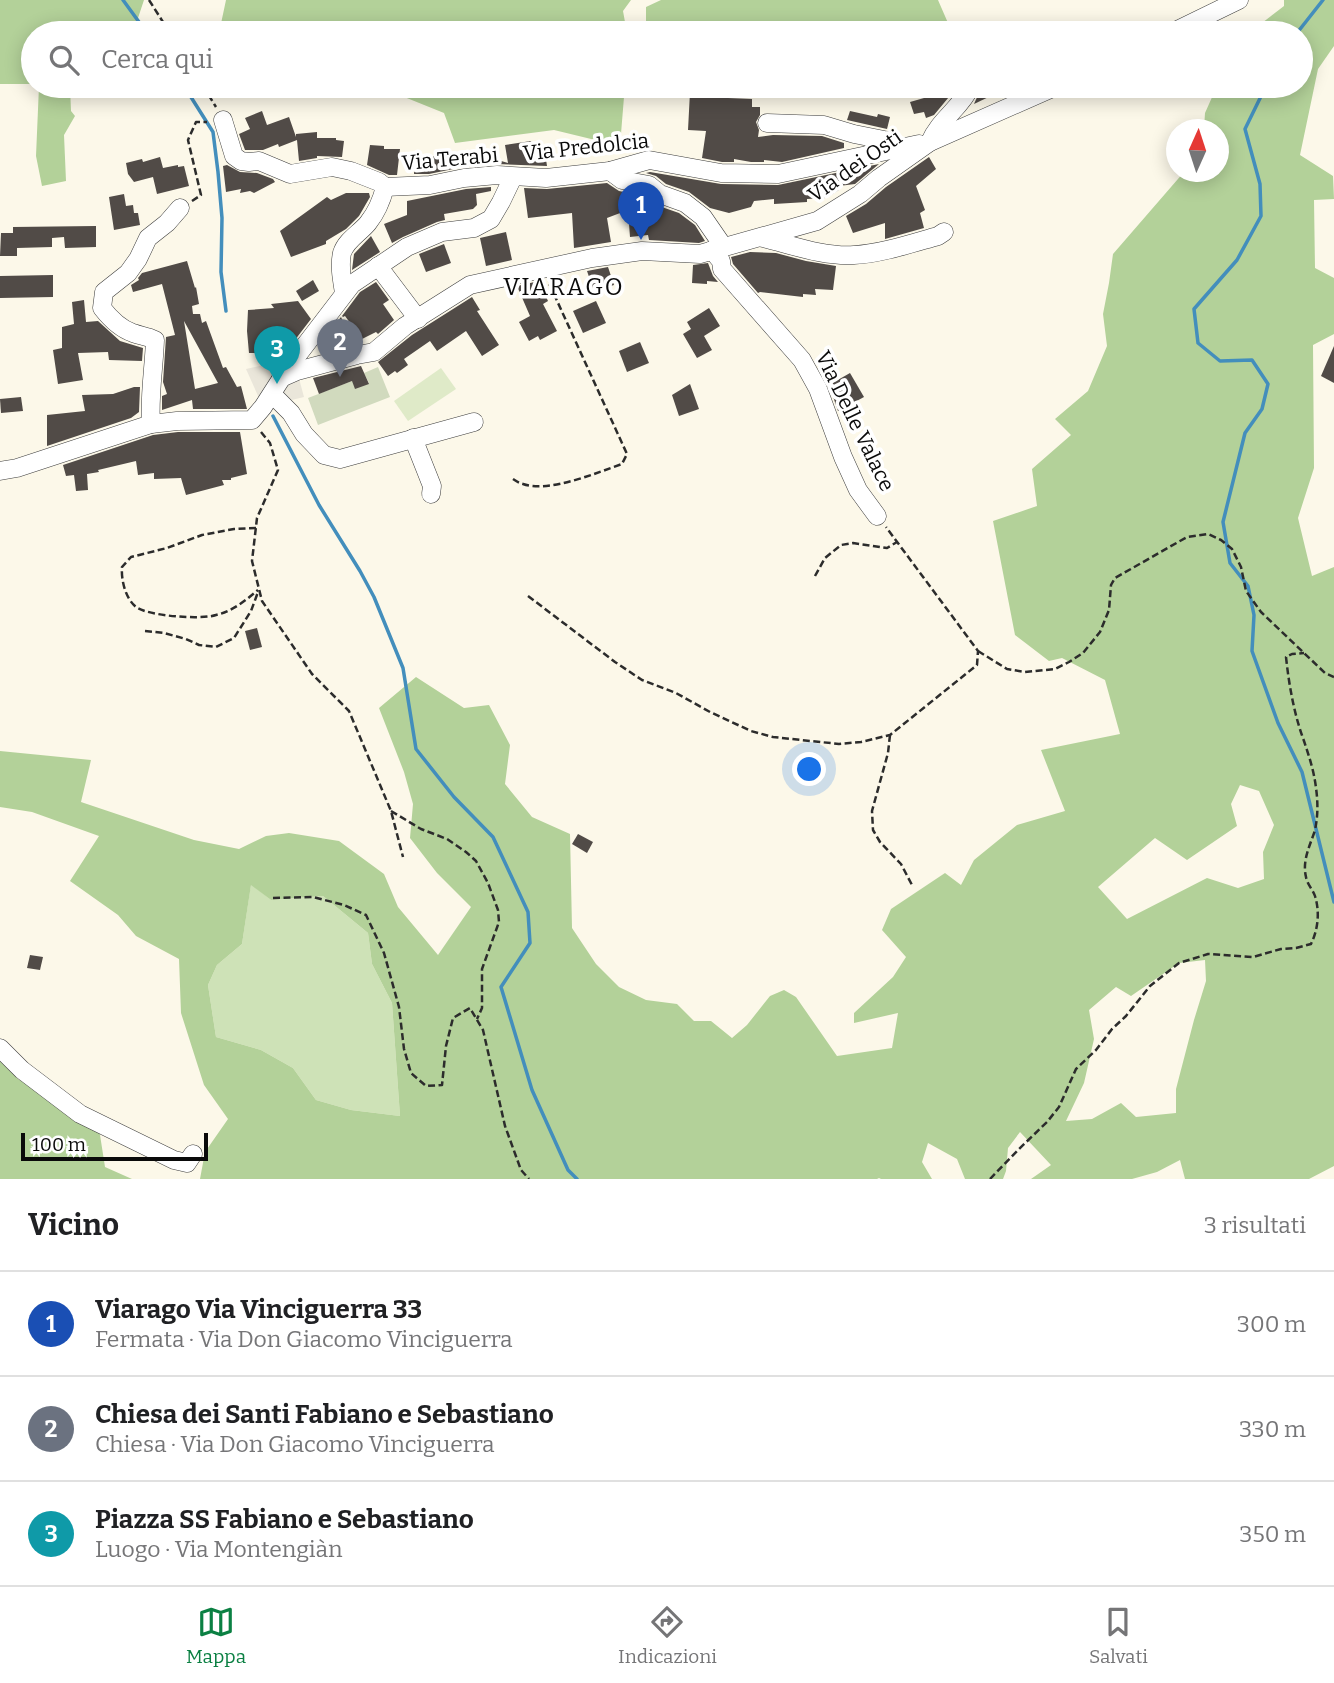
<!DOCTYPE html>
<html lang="it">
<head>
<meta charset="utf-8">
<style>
  :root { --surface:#fff; --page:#f6f6f6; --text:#202124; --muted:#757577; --line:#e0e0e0; --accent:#0b8043 }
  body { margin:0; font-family:Bitter,serif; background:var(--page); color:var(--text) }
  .compass { position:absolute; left:1166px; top:119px; width:63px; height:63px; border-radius:50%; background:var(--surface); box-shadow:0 4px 18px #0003; rotate:3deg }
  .scale { position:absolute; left:21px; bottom:18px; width:187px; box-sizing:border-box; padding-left:7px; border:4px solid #0a0a0a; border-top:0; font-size:19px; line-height:24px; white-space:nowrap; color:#0a0a0a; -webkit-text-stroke:5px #fff; paint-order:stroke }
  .you { position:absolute; left:810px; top:770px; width:24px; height:24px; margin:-18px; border:5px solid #fff; border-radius:50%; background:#1a73e8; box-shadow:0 0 0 10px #1a73e833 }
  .badge { display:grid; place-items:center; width:46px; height:46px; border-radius:50%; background:var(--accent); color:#fff; font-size:23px; font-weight:700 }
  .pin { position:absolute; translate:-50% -58px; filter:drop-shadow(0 2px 4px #0008) }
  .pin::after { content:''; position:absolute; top:37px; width:24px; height:21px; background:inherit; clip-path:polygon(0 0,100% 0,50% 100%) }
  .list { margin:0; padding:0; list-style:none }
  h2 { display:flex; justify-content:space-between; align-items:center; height:91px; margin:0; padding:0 28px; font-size:30px }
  h2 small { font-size:23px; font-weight:400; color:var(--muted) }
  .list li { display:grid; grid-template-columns:46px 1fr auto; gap:21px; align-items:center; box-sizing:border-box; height:105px; padding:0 28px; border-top:2px solid var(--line) }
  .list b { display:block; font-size:26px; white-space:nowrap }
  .list p { margin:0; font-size:23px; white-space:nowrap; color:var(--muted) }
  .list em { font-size:23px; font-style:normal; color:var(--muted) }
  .icon { flex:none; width:38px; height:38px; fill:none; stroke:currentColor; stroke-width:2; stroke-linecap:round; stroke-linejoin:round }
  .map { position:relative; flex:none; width:1334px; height:1179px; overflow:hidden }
  .search { position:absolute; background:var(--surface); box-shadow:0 4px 18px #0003; left:21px; right:21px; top:21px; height:77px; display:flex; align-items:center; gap:18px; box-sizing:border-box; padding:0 24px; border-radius:38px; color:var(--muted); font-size:26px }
  .sheet { height:406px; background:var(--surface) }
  nav { display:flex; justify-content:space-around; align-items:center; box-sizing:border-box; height:98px; border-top:2px solid var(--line); background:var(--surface); font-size:19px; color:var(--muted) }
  nav a { display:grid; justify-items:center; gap:4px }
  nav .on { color:var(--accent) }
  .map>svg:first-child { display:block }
  .green { fill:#cee2b7 }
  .forest { fill:#b3d199; fill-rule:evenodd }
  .cemetery { fill:#d1dabe }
  .pitch { fill:#dfeac8 }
  .plaza { fill:#eae6da }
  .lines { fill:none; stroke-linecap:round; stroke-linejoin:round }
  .stream { stroke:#438ebc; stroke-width:3.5 }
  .building { fill:#514b47; fill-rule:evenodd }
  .minor-casing { stroke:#3d3d3d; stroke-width:19 }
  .path { stroke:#2c2c2c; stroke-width:2.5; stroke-dasharray:7 3.5; stroke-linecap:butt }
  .minor { stroke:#fff; stroke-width:18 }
  .labels { text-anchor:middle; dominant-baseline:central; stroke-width:7; stroke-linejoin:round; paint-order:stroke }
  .street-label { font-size:21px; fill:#0a0a0a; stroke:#fff }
  .quarter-label { font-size:24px; letter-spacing:2px; fill:#0a0a0a; stroke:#fff }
</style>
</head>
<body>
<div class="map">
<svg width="1334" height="1179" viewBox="0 0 1334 1179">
  <rect width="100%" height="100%" fill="#fcf8e9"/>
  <path class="green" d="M251,884L271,900L323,896L368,933L372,964L392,1003L400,1116L351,1110L316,1100L293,1068L261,1050L216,1037L208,985L217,965L242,944Z"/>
  <g class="forest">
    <path d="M0,0H144L133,33H33V84H0Z"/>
    <path d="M226,0H631L623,11L627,33H219Z"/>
    <path d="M661,0H938L948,23L918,33H814L797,23L724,33H644L646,27V7Z"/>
    <path d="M1284,0H1334V46L1318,69L1300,155L1333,176L1334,199L1314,200L1315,268L1334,278V334L1313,345L1314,468L1298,518L1312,576L1334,567V1166L1309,1179H1185L1180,1160L1157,1172L1132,1179H1031L1051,1165L1020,1132L1008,1148L1006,1171L1003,1179H965L957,1159L928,1143L922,1162L932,1179H881L879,1178L877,1179H200L205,1152L228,1119L204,1085L181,1013L179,959L136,936L118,915L70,881L99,836L32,812L0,807V751L91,760L81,802L194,840L239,849L266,836L289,833L339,841L384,874L398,907L438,955L471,907L437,873L410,838L413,804L404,772L379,708L416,677L464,708L489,705L510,745L505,784L532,817L570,834L572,928L596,964L619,987L646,1000L677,1004L694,1021H711L732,1038L747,1025L770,996L784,990L796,997L837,1056L892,1048L898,1013L854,1023V1013L893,977L906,957L882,930L891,909L945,873L961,885L974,860L1017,825L1065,811L1041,750L1120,734L1105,680L1062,658L1049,661L1015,635L993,521L1037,506L1032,469L1071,435L1055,419L1088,391L1107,346L1103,314L1109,283L1113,254L1184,172H1218V130L1204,129L1205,113L1217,86H1301V33H1249L1284,6ZM1240,785L1259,791L1274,825L1263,852L1264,879L1238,888L1207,878L1127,919L1098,887L1155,838L1187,860L1237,826L1231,804ZM251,885L271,900L323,896L368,933L372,964L392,1003L400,1116L351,1110L316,1100L293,1068L261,1050L216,1037L208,985L217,965L242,944ZM1205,960L1206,981L1194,1020L1176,1089V1113L1136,1117L1121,1103L1092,1119L1066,1121L1084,1083L1094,1039L1089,1010L1116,987L1131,996L1179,963Z"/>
    <path d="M39,86H70L71,111L75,116L64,135L66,181L42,186L36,156Z"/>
    <path d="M269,86H700L624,97L620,146L554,130L455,143L444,113L377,86L335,90L279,92Z"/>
    <path d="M0,1059L18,1079L58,1099L98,1122L105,1167L132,1179H0Z"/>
  </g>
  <path class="cemetery" d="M378,367L390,397L318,425L308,398L352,381L369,383L364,373Z"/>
  <path class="pitch" d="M441,368L456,389L408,421L394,401Z"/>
  <path class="plaza" d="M285,360L297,371L304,397L263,407L246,369Z"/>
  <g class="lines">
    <g class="stream">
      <path d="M123,0L147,33"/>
      <path d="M1297,33L1323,0"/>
      <path d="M184,86L213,132L218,172L222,218L221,272L226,311"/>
      <path d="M1266,86L1245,129L1260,184L1261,216L1237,260L1194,309L1198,343L1220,361L1252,360L1268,384L1262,409L1245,433L1223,522L1230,563L1248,586L1254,615L1252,651L1278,723L1302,772L1334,902"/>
      <path d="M273,416L319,505L360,571L374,597L403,668L416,749L454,797L493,837L528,912L530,943L501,987L532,1090L568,1170L577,1179"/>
    </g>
  </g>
  <g class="building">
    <path d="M705,86H721V94H728V98L752,99V107H760V115L756,122L759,130L758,137L773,135L822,136L844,143V148L782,162L764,160V162H751L734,159V162H722L702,158L706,131L688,130L690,92L705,93Z"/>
    <path d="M942,86H958L934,115L926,118L924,112L914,114L910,102L945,92Z"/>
    <path d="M982,86H994L997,93L974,104Z"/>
    <path d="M262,111L267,125L289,117L296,137V134L317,132V138H336V140L344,141L342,157L317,156V158L299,161L297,140L279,147L278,144L263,150H245L239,134L250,129L245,118Z"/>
    <path d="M850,111L877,117L878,114L890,117L887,129L847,120Z"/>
    <path d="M531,141L533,147L544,146L547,166L496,164L463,167L429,174H414L415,157L445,156L472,153V155L491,158L508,163L505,145Z"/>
    <path d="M370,145L384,146V149H400L397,175H389L367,165Z"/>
    <path d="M160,157L163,168L178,165V167L184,166L189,186L157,194L153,177L134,182L128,174L126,163L142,159L143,162Z"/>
    <path d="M929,157L936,169L916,186L925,210L920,213L924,228L885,239V223L853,233L846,216L866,204L886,187Z"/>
    <path d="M879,164L855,184L839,186V190L826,198L807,199V202L774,204V199L754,201L751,207L729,213L710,208L689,192L666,184L656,176L646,173L650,172L721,184L778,185Z"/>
    <path d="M227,165L240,172L257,173L273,179L275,182L254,193L250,191L240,193L241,189L226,192L223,166Z"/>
    <path d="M607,183L619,191L644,196L656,205L679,213L695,225L705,241L699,243L649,240L648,235L630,237L628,210L607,218L611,242L574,248L572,213L528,218L524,188L547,189Z"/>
    <path d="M491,187V191L476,194L477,205L473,209L444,214L445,220L437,222L403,237L392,243L384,224L407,215V201L466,189Z"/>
    <path d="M346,193H369L370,197L359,216L346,229L326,241V244L291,257L280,231L327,197L331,200Z"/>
    <path d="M124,194L126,206L133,205L134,213H138L140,225L114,230L109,197Z"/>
    <path d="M96,226V247L65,248L64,237L52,238V247L17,248V256H0L1,233H13V227Z"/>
    <path d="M506,232L512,260L486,266L480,238Z"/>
    <path d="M371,236L380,252L352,270L354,254Z"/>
    <path d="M444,244L451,263L426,272L419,254Z"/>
    <path d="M750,252L776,253L806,261L836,266L833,290L815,289L816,295L803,294V297L760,292L758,293L733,264L731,257Z"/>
    <path d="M187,261L195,288L196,287L199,304L192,306L193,314H200L202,323L206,321L223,368L226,367L237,387L241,386L247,409H193L192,400L162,410V396L167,394L163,382L166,337L175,335L162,284L133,292L131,285L139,280L138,278L142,273ZM184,321L218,383L195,389Z"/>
    <path d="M708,263L713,276L718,282L707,281V284L692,283L693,265Z"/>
    <path d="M608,267L614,285L594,291L587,271Z"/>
    <path d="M53,275V297L0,298V276Z"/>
    <path d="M313,280L319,291L302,301L296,291Z"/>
    <path d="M539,281L548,301L543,304L557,331L540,340L538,336L529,341L519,322L530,316L517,286Z"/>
    <path d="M376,282L389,300L383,304L394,320L378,334L376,332L362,339L345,316L343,317L342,316L360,292Z"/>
    <path d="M472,297L480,310L477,311L499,345L482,356L466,331L437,351L430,341L404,359L408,365L397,373L395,371L388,376L378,362L412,335Z"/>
    <path d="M84,300L86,322L98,321L120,341L143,348L142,361L109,360L108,352L78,353L83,380L58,384L53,350L62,348V327L74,324L72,302Z"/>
    <path d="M298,301L311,319L288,349L277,353H249L247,331L248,310L274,308L271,304Z"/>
    <path d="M596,301L606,323L583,333L573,311Z"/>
    <path d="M709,308L720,326L704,336L712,350L697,358L683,334L691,329L687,322Z"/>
    <path d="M341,317L353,344L323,352L319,345Z"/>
    <path d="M640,342L649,363L627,372L619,351Z"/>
    <path d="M1334,346V383L1321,376Z"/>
    <path d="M361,366L369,384L355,389L352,381L319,394L313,378Z"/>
    <path d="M850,373L864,397L838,411L829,385Z"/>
    <path d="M690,384L699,409L679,416L672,395Z"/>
    <path d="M134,387H140L139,412L131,418L47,446V415L85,411L82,395L113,394Z"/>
    <path d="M21,397L23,411L1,413L0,399Z"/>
    <path d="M178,432H240L247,474L231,478V480H222L224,485L186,495L181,478L154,479V473L138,475L136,461L98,470L99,472L87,474L88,490L76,491L74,475L66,476L63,465L153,435Z"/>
    <path d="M257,628L262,647L250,650L245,631Z"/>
    <path d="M578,834L593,842L587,853L572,844Z"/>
    <path d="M30,955L43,957L40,970L27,968Z"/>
  </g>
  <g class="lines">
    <defs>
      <g id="minor">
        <path d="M1171,33L1239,0"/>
        <path d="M223,120L234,156L241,161L249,162L259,161L290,174L332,167L351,171L379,182L385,187"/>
        <path d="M767,123L824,125L854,134L889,141L897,149"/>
        <path d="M930,142C939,120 961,108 971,86"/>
        <path d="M610,171L622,180L649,185L660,194L685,203L703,217L723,246"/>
        <path d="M385,187L430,185L464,178L497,175L546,178L610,171L649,160L721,173L778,174L919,144"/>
        <path d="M763,238C792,245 824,257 854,255C880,254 913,243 938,236L944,232"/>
        <path d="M712,250L721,261L722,269L802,360L818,389L843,457L858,490L877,516"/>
        <path d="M378,266L418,319"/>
        <path d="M344,293C342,280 339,266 342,253C346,240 360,233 368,223C376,213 382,199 385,187"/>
        <path d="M281,378L297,371L357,355L374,352L405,326L470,285L592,258L642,251L700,254L817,221L860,194L879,178L930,142L1057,86"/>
        <path d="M272,394L291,413L304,434L324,455L340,459L474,422"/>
        <path d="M151,424C149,396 154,368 155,340C147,336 141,336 133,333C121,329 109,317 102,308L104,292L128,273L138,259L148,238L167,223L180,208"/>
        <path d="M413,438L432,486L431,494"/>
        <path d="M0,471L17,468L151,424L177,421L252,420L263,407L290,365L352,284L407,247L442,232L474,228L491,219L501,202L513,177"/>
        <path d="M0,1048L22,1070L80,1114L174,1160L187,1163L193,1154"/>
      </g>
    </defs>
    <use href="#minor" class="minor-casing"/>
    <g class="path">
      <path d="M149,0L170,33"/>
      <path d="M203,86L216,107"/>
      <path d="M192,201L201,195L188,140L196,122H207"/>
      <path d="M261,432L270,443L278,470L257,518L252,561L262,601L312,674L349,711L391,811L403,857"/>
      <path d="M513,479C516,481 519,483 523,484C549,493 596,473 622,464L627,454L548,281"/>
      <path d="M256,528L234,529L202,535L167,548L131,557L122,567C121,579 125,598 136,607C148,616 201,620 216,615C233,611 246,600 258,590"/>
      <path d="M815,576L825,558L841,545L853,543L887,548L897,542"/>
      <path d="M528,596L615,662L642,680L676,693L710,712L751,731L773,737L839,744L861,742L890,735L977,665L978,651L886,527"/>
      <path d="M145,631L164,633L186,639L199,645L216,647L234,638L251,611L258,592"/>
      <path d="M978,651L1007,669L1025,672L1055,669L1069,662L1083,653L1100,632L1109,610L1111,585L1115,578L1187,537L1208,534L1221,540L1232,549L1241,567L1246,591L1261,612L1325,673L1334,677"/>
      <path d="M890,735L888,753L872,811L873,830L880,842L901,864L912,885"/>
      <path d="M391,811L421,829L447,839L466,852L476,861L488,883L498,910L499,922L482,969V1008L477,1019"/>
      <path d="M273,898L313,897L344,905L366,915L384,953L399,1007L404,1049L411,1073L426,1086L442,1085L446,1046L453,1018L470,1008L483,1030L505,1126L521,1170L529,1179"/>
      <path d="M990,1179L1019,1149L1047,1122L1059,1107L1076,1069L1096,1050L1112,1029L1126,1016L1150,986L1179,963L1208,954L1253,957L1281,949L1296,948L1311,944C1318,930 1320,912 1315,896C1313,890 1307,884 1306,877C1302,860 1310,846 1315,830C1318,816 1318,802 1316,788C1314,771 1309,756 1304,741C1294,714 1289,685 1286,657L1292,654L1304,653"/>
    </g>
    <use href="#minor" class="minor"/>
  </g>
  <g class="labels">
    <g class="street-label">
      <text transform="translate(586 147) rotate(-6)">Via Predolcia</text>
      <text transform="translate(450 159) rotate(-5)">Via Terabi</text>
      <text transform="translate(855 166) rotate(-35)">Via dei Osti</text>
      <text transform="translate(855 421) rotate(64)">Via Delle Valace</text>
    </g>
    <g class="quarter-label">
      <text x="564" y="287">VIARAGO</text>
    </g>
  </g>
</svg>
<svg class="compass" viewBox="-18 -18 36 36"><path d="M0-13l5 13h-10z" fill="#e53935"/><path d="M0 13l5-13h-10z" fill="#757577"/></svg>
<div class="scale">100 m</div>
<div class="you"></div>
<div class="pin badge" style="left:641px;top:240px;background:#1a4fb4">1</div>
<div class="pin badge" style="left:340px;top:377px;background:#6b7280">2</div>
<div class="pin badge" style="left:277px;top:384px;background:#0f9aa8">3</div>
<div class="search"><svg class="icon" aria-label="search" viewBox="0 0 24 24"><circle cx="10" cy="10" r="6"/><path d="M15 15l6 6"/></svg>Cerca qui</div>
</div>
<section class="sheet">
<h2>Vicino<small>3 risultati</small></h2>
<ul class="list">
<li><span class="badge" style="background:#1a4fb4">1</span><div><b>Viarago Via Vinciguerra 33</b><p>Fermata · Via Don Giacomo Vinciguerra</p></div><em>300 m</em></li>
<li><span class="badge" style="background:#6b7280">2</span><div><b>Chiesa dei Santi Fabiano e Sebastiano</b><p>Chiesa · Via Don Giacomo Vinciguerra</p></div><em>330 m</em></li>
<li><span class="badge" style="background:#0f9aa8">3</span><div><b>Piazza SS Fabiano e Sebastiano</b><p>Luogo · Via Montengiàn</p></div><em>350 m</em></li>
</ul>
</section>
<nav>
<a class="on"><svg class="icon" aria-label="map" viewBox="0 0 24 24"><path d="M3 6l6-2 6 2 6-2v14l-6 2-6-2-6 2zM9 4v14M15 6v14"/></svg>Mappa</a>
<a><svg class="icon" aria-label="directions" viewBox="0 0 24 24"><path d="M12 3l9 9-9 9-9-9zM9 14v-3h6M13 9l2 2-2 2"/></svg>Indicazioni</a>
<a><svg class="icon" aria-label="saved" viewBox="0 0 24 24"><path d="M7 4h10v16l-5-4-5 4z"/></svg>Salvati</a>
</nav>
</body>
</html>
